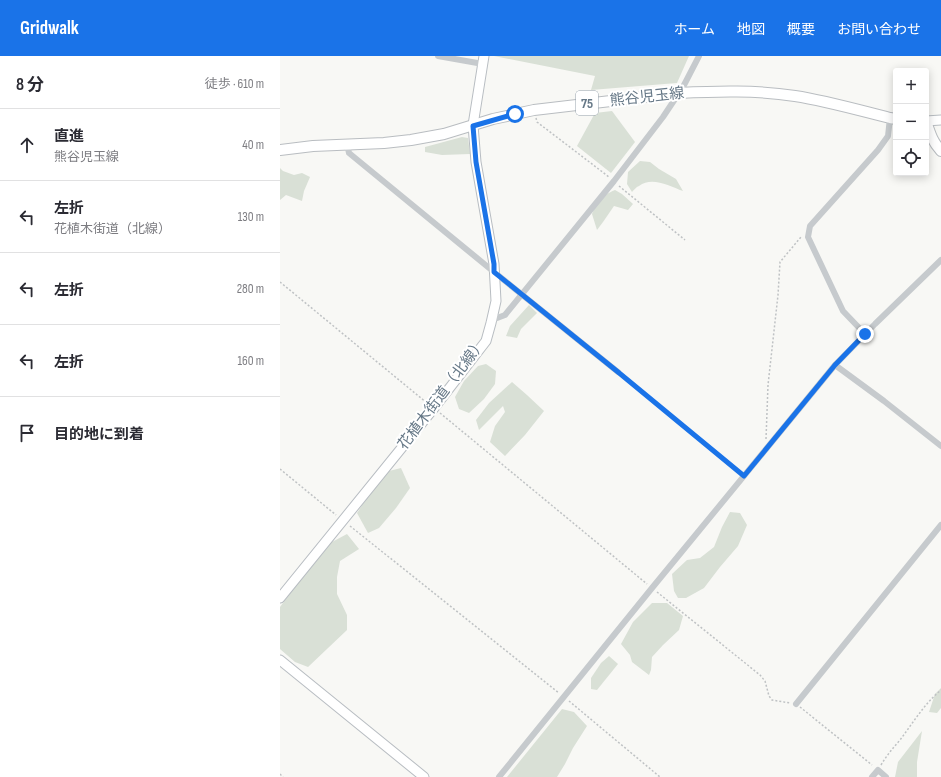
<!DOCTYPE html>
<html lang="ja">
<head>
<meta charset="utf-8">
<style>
  :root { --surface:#fff; --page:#f7f7f7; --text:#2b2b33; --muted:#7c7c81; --line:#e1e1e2; --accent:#1a73e8 }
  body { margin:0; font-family:"Sofia Sans Condensed","Noto Sans JP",sans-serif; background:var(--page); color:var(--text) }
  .controls { position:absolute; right:12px; top:12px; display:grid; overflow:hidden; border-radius:4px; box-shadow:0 2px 10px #0003 }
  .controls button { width:36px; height:36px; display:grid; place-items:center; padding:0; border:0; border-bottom:1px solid var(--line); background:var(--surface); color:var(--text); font:20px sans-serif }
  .stop { position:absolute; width:12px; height:12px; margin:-9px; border:3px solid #1a73e8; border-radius:50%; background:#fff }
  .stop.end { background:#1a73e8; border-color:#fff; box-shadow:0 1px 4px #0008 }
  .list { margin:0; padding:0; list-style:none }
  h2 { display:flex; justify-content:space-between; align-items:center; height:52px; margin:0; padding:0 16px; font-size:17px }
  h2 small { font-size:13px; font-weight:400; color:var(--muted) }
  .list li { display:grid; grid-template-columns:26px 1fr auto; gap:12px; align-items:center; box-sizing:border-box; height:72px; padding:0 16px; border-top:1px solid var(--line) }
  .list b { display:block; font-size:15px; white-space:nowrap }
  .list p { margin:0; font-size:13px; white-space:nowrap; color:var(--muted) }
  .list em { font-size:13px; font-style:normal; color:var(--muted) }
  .icon { flex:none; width:22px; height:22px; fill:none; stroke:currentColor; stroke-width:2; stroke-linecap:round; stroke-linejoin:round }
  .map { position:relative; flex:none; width:661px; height:721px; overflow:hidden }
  header { display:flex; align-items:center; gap:24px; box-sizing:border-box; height:56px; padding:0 20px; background:var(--accent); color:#fff }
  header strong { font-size:19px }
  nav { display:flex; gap:22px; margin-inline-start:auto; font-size:14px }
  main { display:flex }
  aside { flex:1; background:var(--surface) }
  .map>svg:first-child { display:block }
  .green { fill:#d9e0d6 }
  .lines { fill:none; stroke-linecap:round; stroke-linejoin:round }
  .secondary-casing { stroke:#b8bdc2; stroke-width:11 }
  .primary-casing { stroke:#b9bdc1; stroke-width:12 }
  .path { stroke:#bfc2c4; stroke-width:1.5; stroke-dasharray:2 2; stroke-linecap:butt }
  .street { stroke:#c6cacd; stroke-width:6 }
  .secondary { stroke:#fff; stroke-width:9 }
  .primary { stroke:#fff; stroke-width:10 }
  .route { stroke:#1a73e8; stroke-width:5 }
  .labels { text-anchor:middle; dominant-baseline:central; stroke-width:4; stroke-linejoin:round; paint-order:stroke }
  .shield { fill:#fff; stroke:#94a0ab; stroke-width:1 }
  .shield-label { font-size:14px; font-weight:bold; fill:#667887 }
  .street-label { font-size:15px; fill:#667887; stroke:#fff }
</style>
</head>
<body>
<header>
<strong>Gridwalk</strong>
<nav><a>ホーム</a><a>地図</a><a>概要</a><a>お問い合わせ</a></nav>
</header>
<main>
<aside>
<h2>8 分<small>徒歩 · 610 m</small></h2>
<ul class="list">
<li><svg class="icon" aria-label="ahead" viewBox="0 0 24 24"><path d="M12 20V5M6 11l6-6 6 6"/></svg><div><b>直進</b><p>熊谷児玉線</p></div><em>40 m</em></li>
<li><svg class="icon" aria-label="left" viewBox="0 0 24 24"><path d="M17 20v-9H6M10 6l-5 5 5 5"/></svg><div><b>左折</b><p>花植木街道（北線）</p></div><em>130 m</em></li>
<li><svg class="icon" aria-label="left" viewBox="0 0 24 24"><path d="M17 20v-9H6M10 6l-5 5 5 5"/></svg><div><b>左折</b></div><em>280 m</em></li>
<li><svg class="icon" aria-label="left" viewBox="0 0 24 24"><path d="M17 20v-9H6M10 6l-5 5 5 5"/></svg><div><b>左折</b></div><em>160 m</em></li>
<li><svg class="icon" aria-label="arrive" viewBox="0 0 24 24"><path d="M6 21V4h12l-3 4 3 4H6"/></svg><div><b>目的地に到着</b></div></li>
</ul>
</aside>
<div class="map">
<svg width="661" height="721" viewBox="0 0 661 721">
  <rect width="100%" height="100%" fill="#f8f8f5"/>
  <g class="green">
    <path d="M214,0H409L397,27L311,34L315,20Z"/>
    <path d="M332,55L355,86L331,117L297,90L315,57Z"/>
    <path d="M182,81L188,82L190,98L162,99L145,96V91Z"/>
    <path d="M360,105L370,106L379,113L396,123L403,135C389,130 372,120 359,130C356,131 354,134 352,136L347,128L348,116Z"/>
    <path d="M0,112L3,115L14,119L22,117L30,121L24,135L22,145L6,139L0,144Z"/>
    <path d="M335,134L342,138L353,148L348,154L334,150L323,166L317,174L312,158C318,145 321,140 335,134Z"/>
    <path d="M249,249L257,257L241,273L237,282L226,280L230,270Z"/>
    <path d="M206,308L216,315L215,328L204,343L189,357L179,353L175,341L184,325L198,310Z"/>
    <path d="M232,326L247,339L264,355L245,379L225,400L210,386L215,370L225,356L223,350L199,374L196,364L209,347Z"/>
    <path d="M121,412L130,432L116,452L99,472L88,477L77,457L90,437L109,415Z"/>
    <path d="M450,456L460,457L467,469L458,490L440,511L424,532L406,542H398L394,535L392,518L407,504L420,502L434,491L442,471Z"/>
    <path d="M67,478L79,493L60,505L57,521V538L67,559V574L28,611L15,606L0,593V551L17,528L52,486Z"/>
    <path d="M372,547H387L403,560L399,574L383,589L372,601L371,614L369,619L352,606L350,599L341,588L353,566Z"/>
    <path d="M329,600L338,608L317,634L311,633V622L321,607Z"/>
    <path d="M661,632V652L657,657L649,656L655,638Z"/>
    <path d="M282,653L294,656L307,670L293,692L285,708L277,721H227Z"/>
    <path d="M642,675L637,706V721H615L618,706Z"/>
  </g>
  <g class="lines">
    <defs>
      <g id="secondary">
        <path d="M646,65L661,64"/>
        <path d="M0,542L154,352L206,285L211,267L216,245L214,208L196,106L193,69L204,0"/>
        <path d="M0,604L144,721"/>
      </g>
      <g id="primary">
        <path d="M646,65C650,77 652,85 661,95"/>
        <path d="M0,94L33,90L104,87L131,84L164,78L213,63L254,54L399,37C438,35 476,34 515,40C547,45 578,54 610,62L616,63"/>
      </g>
    </defs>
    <use href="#secondary" class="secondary-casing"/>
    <use href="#primary" class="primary-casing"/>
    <g class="path">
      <path d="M256,62L257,66L329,121"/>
      <path d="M339,130L405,184"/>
      <path d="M0,226L147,347"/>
      <path d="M343,320L458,416"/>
      <path d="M160,357L367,528"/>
      <path d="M486,383L488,329L498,239L500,206L521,181"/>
      <path d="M0,413L56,459"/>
      <path d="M70,470L279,637"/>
      <path d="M377,536L480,619L485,625L489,640L492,644L510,647"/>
      <path d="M289,645L380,721"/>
      <path d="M520,651L592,709"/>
      <path d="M601,709C607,699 613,692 620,684C633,667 644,648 661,634"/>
      <path d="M0,718L3,721"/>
    </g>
    <g class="street">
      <path d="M158,0L203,8"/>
      <path d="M67,88L69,97L214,216L338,316"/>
      <path d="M212,264L225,259L334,125L383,61L403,31L419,0"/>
      <path d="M585,278L563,255L528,181L530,170L598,94L608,80L610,62"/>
      <path d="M555,309L604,345L661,390"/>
      <path d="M516,648L661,469"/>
      <path d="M219,721L372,532L555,309L595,268L661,204"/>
      <path d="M592,721L598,714L606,721"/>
    </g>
    <use href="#secondary" class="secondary"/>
    <use href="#primary" class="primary"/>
  </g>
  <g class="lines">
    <path class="route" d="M235,58L193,70L196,106L214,208V216L338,316L464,420L555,309L585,278"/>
  </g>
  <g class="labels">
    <rect class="shield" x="296" y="35" width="22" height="24" rx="3"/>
    <g class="shield-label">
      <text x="307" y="47">75</text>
    </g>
    <g class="street-label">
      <text transform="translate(367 41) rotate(-6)">熊谷児玉線</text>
      <text transform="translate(162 338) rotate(-53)">花植木街道（北線）</text>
    </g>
  </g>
</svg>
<div class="controls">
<button>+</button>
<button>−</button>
<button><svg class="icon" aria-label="locate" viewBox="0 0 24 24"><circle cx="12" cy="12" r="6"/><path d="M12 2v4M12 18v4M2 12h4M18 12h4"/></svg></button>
</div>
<div class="stop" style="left:235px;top:58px"></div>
<div class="stop end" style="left:585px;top:278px"></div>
</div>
</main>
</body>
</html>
